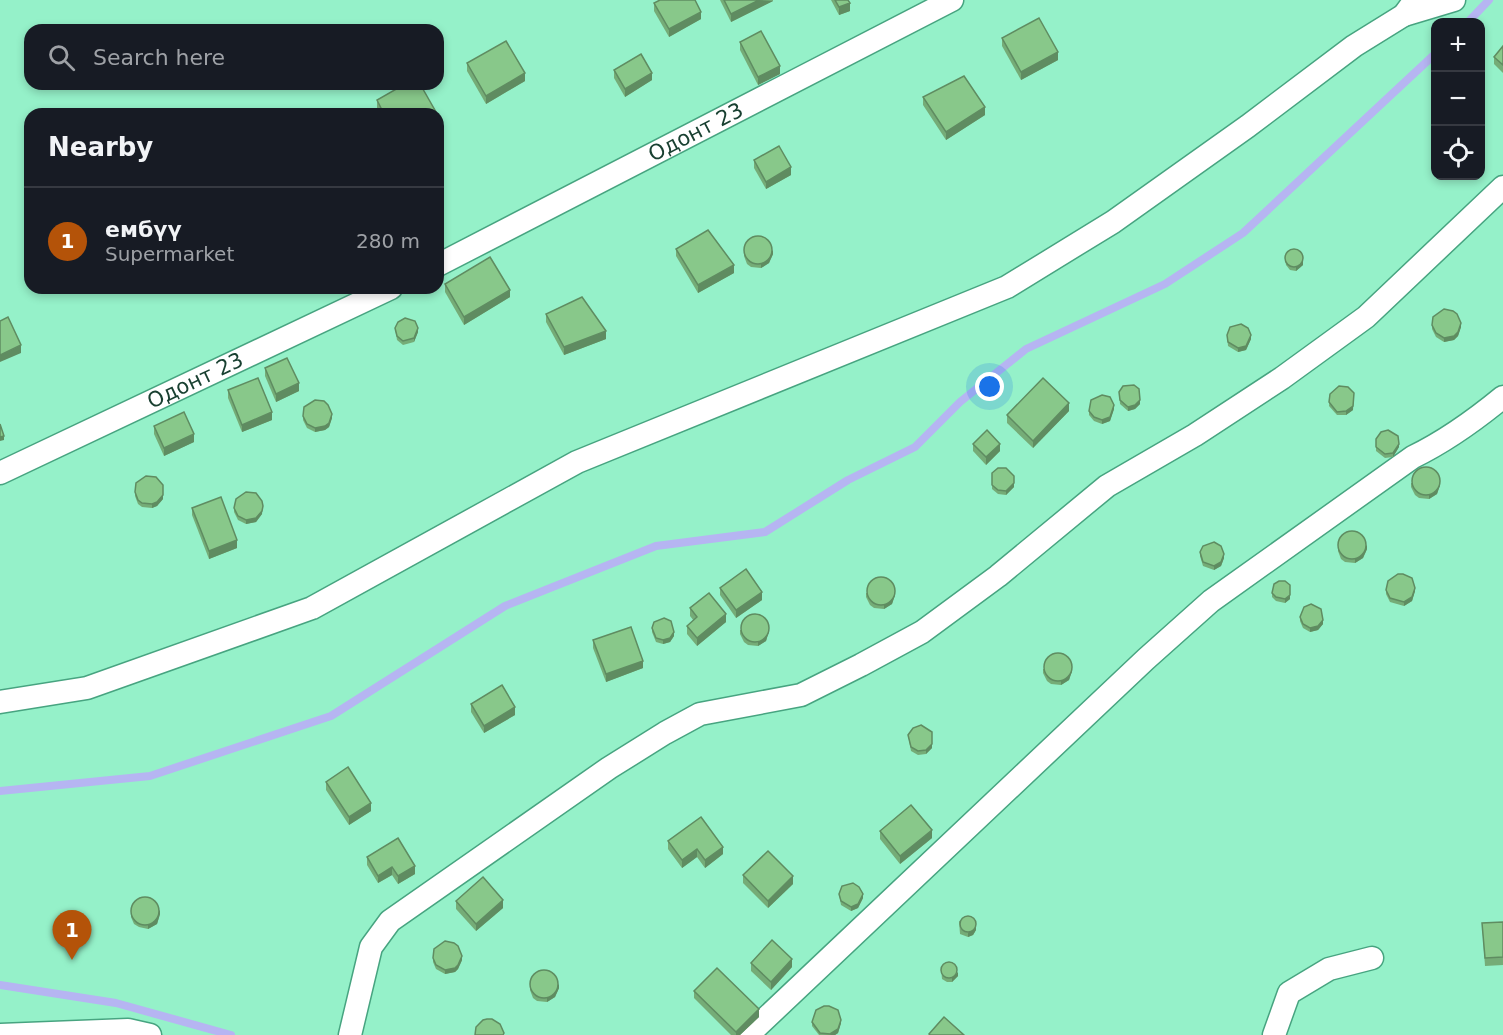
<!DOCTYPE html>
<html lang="en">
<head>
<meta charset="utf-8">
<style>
  :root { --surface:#171b24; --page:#242831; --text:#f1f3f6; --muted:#9ea1a6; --line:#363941; --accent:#b45309 }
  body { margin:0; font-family:"DejaVu Sans",sans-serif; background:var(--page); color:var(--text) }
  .controls { position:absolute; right:18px; top:18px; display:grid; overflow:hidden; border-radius:12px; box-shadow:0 3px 9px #0003 }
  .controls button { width:54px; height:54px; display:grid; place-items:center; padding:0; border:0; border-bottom:2px solid var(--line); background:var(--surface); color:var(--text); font:30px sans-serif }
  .you { position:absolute; left:990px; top:387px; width:21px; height:21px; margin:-15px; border:4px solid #fff; border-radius:50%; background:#1a73e8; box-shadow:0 0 0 9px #1a73e833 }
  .badge { display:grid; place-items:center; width:39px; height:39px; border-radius:50%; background:var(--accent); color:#fff; font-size:20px; font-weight:700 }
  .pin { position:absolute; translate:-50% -50px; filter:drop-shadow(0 2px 3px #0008) }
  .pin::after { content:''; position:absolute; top:32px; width:21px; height:18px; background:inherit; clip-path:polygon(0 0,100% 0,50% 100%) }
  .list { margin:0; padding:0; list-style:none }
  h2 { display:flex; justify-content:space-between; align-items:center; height:78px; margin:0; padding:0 24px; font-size:26px }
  h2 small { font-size:20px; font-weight:400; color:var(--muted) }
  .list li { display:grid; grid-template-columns:39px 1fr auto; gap:18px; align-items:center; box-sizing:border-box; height:108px; padding:0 24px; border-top:2px solid var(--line) }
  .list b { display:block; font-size:22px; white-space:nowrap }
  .list p { margin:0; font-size:20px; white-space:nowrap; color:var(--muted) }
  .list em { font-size:20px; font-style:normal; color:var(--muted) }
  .icon { flex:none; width:33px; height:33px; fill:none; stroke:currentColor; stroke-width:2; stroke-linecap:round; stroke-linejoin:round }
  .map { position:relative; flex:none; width:1503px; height:1035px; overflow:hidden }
  .search { position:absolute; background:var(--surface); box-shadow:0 3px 9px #0003; left:24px; top:24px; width:420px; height:66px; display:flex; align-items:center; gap:15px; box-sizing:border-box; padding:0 21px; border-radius:18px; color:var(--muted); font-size:22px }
  .panel { position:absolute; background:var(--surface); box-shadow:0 3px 9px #0003; left:24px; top:108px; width:420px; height:186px; border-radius:18px }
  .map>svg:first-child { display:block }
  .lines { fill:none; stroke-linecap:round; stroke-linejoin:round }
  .stream { stroke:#b6b5f2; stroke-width:8 }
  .minor-casing { stroke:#47a480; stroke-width:25 }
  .minor { stroke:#fff; stroke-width:22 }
  .wall { fill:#75ac77 }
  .shaded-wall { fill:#5f8c61 }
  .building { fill:#88c88a; stroke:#5f8c61; stroke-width:1.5 }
  .labels { text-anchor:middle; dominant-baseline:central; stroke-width:6; stroke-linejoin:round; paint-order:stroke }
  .street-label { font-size:21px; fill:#194031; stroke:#a2ffd6 }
</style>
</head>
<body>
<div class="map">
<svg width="1503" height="1035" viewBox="0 0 1503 1035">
  <rect width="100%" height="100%" fill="#95f1c9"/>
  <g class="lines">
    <g class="stream">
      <path d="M1468,22L1489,0"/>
      <path d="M0,791L150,776L331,716L505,606L656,546L765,532L848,480L915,447L960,402L1026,349L1165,284L1243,233L1436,53"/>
      <path d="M0,985L116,1003L231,1035"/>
    </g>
    <defs>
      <g id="minor">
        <path d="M1404,15L1454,0"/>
        <path id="s1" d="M438,265L952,0"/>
        <path id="s2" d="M0,473L391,288"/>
        <path d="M0,702L87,688L312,608L577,462L1007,287L1113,222L1248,126L1354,46L1404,15L1415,0"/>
        <path d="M0,1035L128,1030L150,1035"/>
        <path d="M350,1035L371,947L390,921L609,768L665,733L700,714L801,695L861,665L922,632L998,576L1107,486L1195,435L1282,378L1366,317L1503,187"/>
        <path d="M748,1035L1146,659L1211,601L1413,457C1446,441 1475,420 1503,397"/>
        <path d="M1274,1035L1289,993L1329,969L1372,958"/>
      </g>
    </defs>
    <use href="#minor" class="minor-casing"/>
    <use href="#minor" class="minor"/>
  </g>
  <g class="wall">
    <path d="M720,0H773V1L731,22Z"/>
    <path d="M831,0H848L850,11L839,15Z"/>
    <path d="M654,3L701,19L669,37L654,11Z"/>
    <path d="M1002,38L1058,60L1021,80L1002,46Z"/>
    <path d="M740,42L780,74L758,85L740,50Z"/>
    <path d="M1503,46V73L1494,64V57Z"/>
    <path d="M467,63L525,81L486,104L467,71Z"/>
    <path d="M614,70L652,80L625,97L614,78Z"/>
    <path d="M923,97L985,115L946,140L923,105Z"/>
    <path d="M377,100L436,114H380L377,108Z"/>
    <path d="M754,160L791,175L766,189L754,168Z"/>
    <path d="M676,249L734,273L698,293L676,256Z"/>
    <path d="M744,252L773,254L769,263L761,268L751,267L747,264L744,256Z"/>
    <path d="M1285,256L1303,265L1296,271L1290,270L1286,265Z"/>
    <path d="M445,284L510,297L464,325L445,292Z"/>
    <path d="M546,314L606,339L564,355L546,322Z"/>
    <path d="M1432,325L1461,327L1458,336L1454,340L1444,342L1436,337L1432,329Z"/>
    <path d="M395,328L418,332L414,342L403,345L397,340Z"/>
    <path d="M1227,335L1251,339L1246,350L1238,352L1228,346Z"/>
    <path d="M265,368L299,391L276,402L265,376Z"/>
    <path d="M228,390L272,420L242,432L228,398Z"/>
    <path d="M1119,392L1140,404L1135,409L1128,411L1120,404Z"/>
    <path d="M1330,394L1353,410L1346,415H1337L1329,406Z"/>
    <path d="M1114,409L1110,421L1102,424L1094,421L1089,415V411Z"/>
    <path d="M1069,411L1033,448L1007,423V415Z"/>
    <path d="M303,416L332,418L329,427L325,430L315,432L307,428L303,420Z"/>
    <path d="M154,426L194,442L164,456L154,434Z"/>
    <path d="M1376,439L1399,447L1393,457L1385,458L1376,451Z"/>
    <path d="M973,444L1000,451L986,465L973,451Z"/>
    <path d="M992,473L1014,487L1006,495L998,494L992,489Z"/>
    <path d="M1411,483L1440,485L1437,494L1429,499L1419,498L1415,495L1411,487Z"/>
    <path d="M135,492L163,499L157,506L152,508L142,507L138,504L135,496Z"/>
    <path d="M192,508L237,548L209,559L192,515Z"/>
    <path d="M234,508L262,514L256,522L246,524L238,520L234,512Z"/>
    <path d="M1338,547L1367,549L1363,558L1355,563L1345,562L1341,559L1338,551Z"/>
    <path d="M1200,552L1224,558L1221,566L1214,570L1203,566L1200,556Z"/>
    <path d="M1290,585V599L1285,603L1276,601L1272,597V593Z"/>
    <path d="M720,588L762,600L736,618L720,595Z"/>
    <path d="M1386,590L1415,591L1412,601L1404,606L1390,602L1386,594Z"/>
    <path d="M866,593L895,595L892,604L884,609L874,608L870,605L866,597Z"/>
    <path d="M690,608L726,622L697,646L687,634V626L694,621L690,616Z"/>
    <path d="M1300,617L1323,624L1318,630L1310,632L1303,628L1300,621Z"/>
    <path d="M652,628L674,636L670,642L663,644L656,642L652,632Z"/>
    <path d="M740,630L769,631L766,641L758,646L748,645L744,642L740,634Z"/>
    <path d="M593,640L643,668L606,682L593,648Z"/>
    <path d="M1043,669L1072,671L1069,680L1061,685L1051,684L1047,681L1043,673Z"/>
    <path d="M471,704L515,715L484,733L471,712Z"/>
    <path d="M908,735L932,748L926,754L918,755L911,751Z"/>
    <path d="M326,782L371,811L349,825L326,790Z"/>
    <path d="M880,831L932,838L900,864L880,839Z"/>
    <path d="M668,841L723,854L705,868L697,857L682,868L668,849Z"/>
    <path d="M367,857L415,874L398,884L392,875L378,883L367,865Z"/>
    <path d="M743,875L793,884L768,908L743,883Z"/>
    <path d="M839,894L863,898L858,908L851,911L841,905Z"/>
    <path d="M456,901L503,908L476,931L456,909Z"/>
    <path d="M131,913L160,914L157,924L148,929L139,927L134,924L131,917Z"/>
    <path d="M959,921L976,930L973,935L968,937L960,934Z"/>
    <path d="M1503,922V965L1485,966L1482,923Z"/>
    <path d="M433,958L462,960L458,969L455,972L445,974L436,969L433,962Z"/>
    <path d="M751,963L792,967L771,990L751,971Z"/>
    <path d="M941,967L958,976L952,982H947L942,979Z"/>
    <path d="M530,986L559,988L555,997L547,1002L537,1001L533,998L530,990Z"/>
    <path d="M694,991L759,1017L740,1035H731L694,998Z"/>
    <path d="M812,1022L841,1023L838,1033L835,1035H819L812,1026Z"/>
  </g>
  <g class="shaded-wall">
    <path d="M759,0L773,1L731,22V14Z"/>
    <path d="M850,3V11L839,15V7Z"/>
    <path d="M701,12V19L669,37V29Z"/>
    <path d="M1058,52V60L1021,80V72Z"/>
    <path d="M780,66V74L758,85V77Z"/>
    <path d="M525,73V81L486,104V96Z"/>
    <path d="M652,73V80L625,97V89Z"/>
    <path d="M985,107V115L946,140V132Z"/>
    <path d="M791,167V175L766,189V182Z"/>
    <path d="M773,250V254L769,263L761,268V264Z"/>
    <path d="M1303,261V265L1296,271V267Z"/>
    <path d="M734,265V273L698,293V285Z"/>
    <path d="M510,290V297L464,325V317Z"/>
    <path d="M1461,323V327L1458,336L1454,340L1444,342V338Z"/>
    <path d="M418,328V332L414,342V338Z"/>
    <path d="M606,331V339L564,355V347Z"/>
    <path d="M1251,335V339L1246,350L1238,352V348Z"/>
    <path d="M21,345V353L0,362V355Z"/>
    <path d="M299,383V391L276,402V394Z"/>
    <path d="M1354,393L1353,410L1346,415V411Z"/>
    <path d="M1140,400V404L1135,409L1128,411V407Z"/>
    <path d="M1069,403V411L1033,448V441Z"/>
    <path d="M1114,405V409L1110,421L1102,424V420Z"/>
    <path d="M272,412V420L242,432V425Z"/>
    <path d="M332,414V418L329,427L325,430L315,432V428Z"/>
    <path d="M194,434V442L164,456V448Z"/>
    <path d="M4,436V440L0,441V437Z"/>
    <path d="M1000,444V451L986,465V457Z"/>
    <path d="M1399,444V447L1393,457V453Z"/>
    <path d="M1440,481V485L1437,494L1429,499V495Z"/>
    <path d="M1014,483V487L1006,495V491Z"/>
    <path d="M163,495V499L157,506L152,508V504Z"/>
    <path d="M263,506L262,514L256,522L246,524V520Z"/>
    <path d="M237,540V548L209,559V551Z"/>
    <path d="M1367,545V549L1363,558L1355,563V559Z"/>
    <path d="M1224,554V558L1221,566L1214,570V566Z"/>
    <path d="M1415,588V591L1412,601L1404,606V602Z"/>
    <path d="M895,591V595L892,604L884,609V605Z"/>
    <path d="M762,592V600L736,618V610Z"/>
    <path d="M1290,595V599L1285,603V599Z"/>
    <path d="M726,614V622L697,646V638Z"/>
    <path d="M1323,620V624L1318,630L1310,632V628Z"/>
    <path d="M769,627V631L766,641L758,646V642Z"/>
    <path d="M674,632V636L670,642L663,644V640Z"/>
    <path d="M643,661V668L606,682V674Z"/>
    <path d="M1072,667V671L1069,680L1061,685V681Z"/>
    <path d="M515,707V715L484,733V726Z"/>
    <path d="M932,744V748L926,754V750Z"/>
    <path d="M371,803V811L349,825V817Z"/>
    <path d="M932,830V838L900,864V856Z"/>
    <path d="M723,847V854L705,868V860Z"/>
    <path d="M697,849V857L682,868V860Z"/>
    <path d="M415,866V874L398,884V876Z"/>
    <path d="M392,867V875L378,883V876Z"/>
    <path d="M793,876V884L768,908V901Z"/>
    <path d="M863,894V898L858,908L851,911V907Z"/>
    <path d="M503,900V908L476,931V924Z"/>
    <path d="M160,910V914L157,924L148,929V925Z"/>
    <path d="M976,926V930L973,935L968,937V933Z"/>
    <path d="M462,956V960L458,969L455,972L445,974V970Z"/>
    <path d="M792,959V967L771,990V982Z"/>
    <path d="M958,972V976L952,982V978Z"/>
    <path d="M559,984V988L555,997L547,1002V998Z"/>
    <path d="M759,1009V1017L740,1035H736V1032Z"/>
    <path d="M841,1020V1023L838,1033L835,1035H830Z"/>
  </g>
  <g class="building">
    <path d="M660,0H695L701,12L669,29L654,3Z"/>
    <path d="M724,0H759L731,14Z"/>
    <path d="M835,0H848L850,3L839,7Z"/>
    <path d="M1039,18L1058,52L1021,72L1002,38Z"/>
    <path d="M761,31L780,66L758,77L740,42Z"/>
    <path d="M506,41L525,73L486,96L467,63Z"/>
    <path d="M1503,46V65L1494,57Z"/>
    <path d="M641,54L652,73L625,89L614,70Z"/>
    <path d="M964,76L985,107L946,132L923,97Z"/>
    <path d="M405,84H420L436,112L433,114H384L377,100Z"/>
    <path d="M779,146L791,167L766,182L754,160Z"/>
    <path d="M708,230L734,265L698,285L676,249Z"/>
    <circle cx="758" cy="250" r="14"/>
    <circle cx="1294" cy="258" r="9"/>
    <path d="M490,257L510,290L464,317L445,284Z"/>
    <path d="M582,297L606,331L564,347L546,314Z"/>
    <path d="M1444,309L1453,311L1457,314L1461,323L1458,332L1454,336L1444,338L1436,333L1432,325L1433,317Z"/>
    <path d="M8,317L21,345L0,355V321Z"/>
    <path d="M405,318L415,321L418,328L414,338L403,341L397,336L395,328L398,322Z"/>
    <path d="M1241,324L1248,328L1251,335L1246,346L1238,348L1228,342L1227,335L1230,327Z"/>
    <path d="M287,358L299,383L276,394L265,368Z"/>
    <path d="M258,378L272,412L242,425L228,390Z"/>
    <path d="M1043,378L1069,403L1033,441L1007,415Z"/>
    <path d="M1134,385L1139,389L1140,400L1135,405L1128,407L1120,400L1119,392L1123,386Z"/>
    <path d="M1339,386L1348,387L1354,393L1353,406L1346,411L1337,412L1329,402L1330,394Z"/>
    <path d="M1102,395L1110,397L1114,405L1110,417L1102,420L1094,417L1089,411L1091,400Z"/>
    <path d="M315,400L324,401L328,405L332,414L329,423L325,426L315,428L307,424L303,416L304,407Z"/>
    <path d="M184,412L194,434L164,448L154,426Z"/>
    <path d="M0,424L4,436L0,437Z"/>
    <path d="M987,430L1000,444L986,457L973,444Z"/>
    <path d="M1388,430L1398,436L1399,444L1393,453L1385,454L1376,447V439L1381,432Z"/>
    <circle cx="1426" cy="481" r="14"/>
    <path d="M998,468H1006L1014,476V483L1006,491L998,490L992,485V473Z"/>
    <path d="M146,476L156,477L163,485V495L157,502L152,504L142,503L138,500L135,492L136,483Z"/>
    <path d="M246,492L256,493L262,501L263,506L262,511L256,518L246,520L238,516L234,508L236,499Z"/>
    <path d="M221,497L237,540L209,551L192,508Z"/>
    <circle cx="1352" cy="545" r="14"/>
    <path d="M1214,542L1221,546L1224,554L1221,562L1214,566L1203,562L1200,552L1203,546Z"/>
    <path d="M746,569L762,592L736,610L720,588Z"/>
    <path d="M1398,574H1403L1412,578L1415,588L1412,597L1404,602L1390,598L1386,590L1388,581Z"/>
    <circle cx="881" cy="591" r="14"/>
    <path d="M1279,581H1285L1290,585V595L1285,599L1276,597L1272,593L1274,584Z"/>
    <path d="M709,593L726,614L697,638L687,626L697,617L690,608Z"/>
    <path d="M1311,604L1321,609L1323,620L1318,626L1310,628L1303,624L1300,617L1304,607Z"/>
    <circle cx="755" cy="628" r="14"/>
    <path d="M664,618L671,621L674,632L670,638L663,640L656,638L652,628L654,622Z"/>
    <path d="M631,627L643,661L606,674L593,640Z"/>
    <circle cx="1058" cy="667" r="14"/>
    <path d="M502,685L515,707L484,726L471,704Z"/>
    <path d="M921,725L932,732V744L926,750L918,751L911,747L908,735L913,728Z"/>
    <path d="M348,767L371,803L349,817L326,782Z"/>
    <path d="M911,805L932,830L900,856L880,831Z"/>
    <path d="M701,817L723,847L705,860L697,849L682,860L668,841Z"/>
    <path d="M398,838L415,866L398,876L392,867L378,876L367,857Z"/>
    <path d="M768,851L793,876L768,901L743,875Z"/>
    <path d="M483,877L503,900L476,924L456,901Z"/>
    <path d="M853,883L859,887L863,894L858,904L851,907L841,901L839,894L842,886Z"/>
    <circle cx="145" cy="911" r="14"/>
    <circle cx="968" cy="924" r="8"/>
    <path d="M1503,922V957L1485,958L1482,923Z"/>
    <path d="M772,940L792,959L771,982L751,963Z"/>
    <path d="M445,941L454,943L458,946L462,956L458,965L455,968L445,970L436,965L433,958L434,949Z"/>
    <circle cx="949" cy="970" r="8"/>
    <path d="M717,968L759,1009L736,1032L694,991Z"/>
    <circle cx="544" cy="984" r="14"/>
    <path d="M824,1006H829L838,1010L841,1020L838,1029L830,1034L820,1033L812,1022L816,1010Z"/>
    <path d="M944,1017L964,1035H930L929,1034Z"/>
    <path d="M487,1019H492L500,1024L504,1033L503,1035H475L476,1027L483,1020Z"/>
  </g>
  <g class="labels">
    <g class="street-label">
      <text stroke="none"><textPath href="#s1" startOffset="290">Одонт 23</textPath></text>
      <text stroke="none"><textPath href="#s2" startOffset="216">Одонт 23</textPath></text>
    </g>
  </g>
</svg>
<div class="controls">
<button>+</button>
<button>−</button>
<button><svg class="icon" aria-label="locate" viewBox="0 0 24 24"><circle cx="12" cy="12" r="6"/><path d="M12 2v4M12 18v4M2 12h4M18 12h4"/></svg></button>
</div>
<div class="you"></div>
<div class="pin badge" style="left:72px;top:960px">1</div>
<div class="search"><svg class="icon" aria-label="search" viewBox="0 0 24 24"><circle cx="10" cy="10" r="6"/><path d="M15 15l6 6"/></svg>Search here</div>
<section class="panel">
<h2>Nearby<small></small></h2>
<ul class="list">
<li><span class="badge">1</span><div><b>ембүү</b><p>Supermarket</p></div><em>280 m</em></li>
</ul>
</section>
</div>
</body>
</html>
